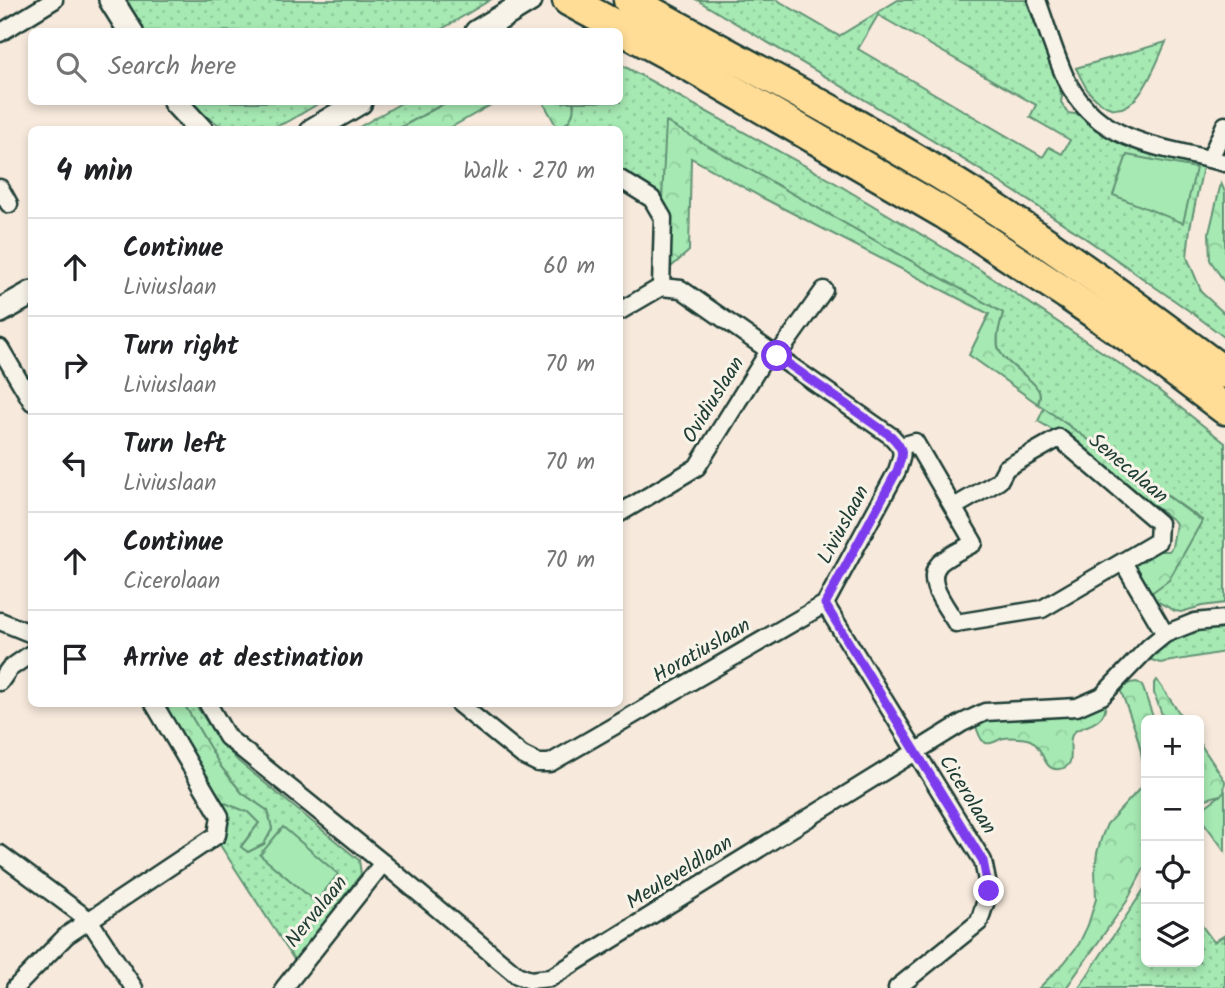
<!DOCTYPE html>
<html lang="en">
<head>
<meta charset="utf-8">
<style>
  :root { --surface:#fff; --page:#f6f6f6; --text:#202124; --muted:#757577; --line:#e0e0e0 }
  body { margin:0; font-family:Kalam,sans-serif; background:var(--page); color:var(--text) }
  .controls { position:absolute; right:21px; bottom:21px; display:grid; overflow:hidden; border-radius:10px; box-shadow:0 4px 10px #0003 }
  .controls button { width:63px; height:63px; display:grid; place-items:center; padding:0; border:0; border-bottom:2px solid var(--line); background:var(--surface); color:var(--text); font:35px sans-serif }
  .stop { position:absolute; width:21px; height:21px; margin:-16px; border:5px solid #7c3aed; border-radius:50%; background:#fff }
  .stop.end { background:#7c3aed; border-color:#fff; box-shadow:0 2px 7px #0008 }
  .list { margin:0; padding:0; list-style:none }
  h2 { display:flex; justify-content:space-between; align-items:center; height:91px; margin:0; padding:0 28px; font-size:30px }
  h2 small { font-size:23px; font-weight:400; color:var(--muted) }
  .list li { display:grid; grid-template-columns:46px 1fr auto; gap:21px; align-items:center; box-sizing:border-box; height:98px; padding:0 28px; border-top:2px solid var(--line) }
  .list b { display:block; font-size:26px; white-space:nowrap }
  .list p { margin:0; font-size:23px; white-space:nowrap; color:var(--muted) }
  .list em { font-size:23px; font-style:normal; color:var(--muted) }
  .icon { flex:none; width:38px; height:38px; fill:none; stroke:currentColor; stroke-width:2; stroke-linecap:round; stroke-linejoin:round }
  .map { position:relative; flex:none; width:1225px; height:988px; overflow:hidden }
  .search { position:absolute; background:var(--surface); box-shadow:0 4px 10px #0003; left:28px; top:28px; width:595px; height:77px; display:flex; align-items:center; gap:18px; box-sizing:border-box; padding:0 24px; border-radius:10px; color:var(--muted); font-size:26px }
  .panel { position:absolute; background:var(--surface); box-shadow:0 4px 10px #0003; left:28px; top:126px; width:595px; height:581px; border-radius:10px }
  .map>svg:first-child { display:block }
  .grass { fill:url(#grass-dots); stroke:#629374; stroke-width:2; fill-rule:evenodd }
  .forest { fill:url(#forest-crowns); stroke:#629374; stroke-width:2 }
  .green { fill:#a6e9b3; stroke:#629374; stroke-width:2 }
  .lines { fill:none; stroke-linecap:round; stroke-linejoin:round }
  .street-casing { stroke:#1f3d34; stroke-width:21 }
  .secondary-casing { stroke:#1f3d34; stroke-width:28 }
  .highway-casing { stroke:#1f3d34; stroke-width:35 }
  .street { stroke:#f7f3e8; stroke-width:16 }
  .secondary { stroke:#f7f3e8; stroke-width:23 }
  .highway { stroke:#ffdd96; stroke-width:30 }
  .route { stroke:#7c3aed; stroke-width:9 }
  .labels { text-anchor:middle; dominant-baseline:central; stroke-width:6; stroke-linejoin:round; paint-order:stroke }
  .street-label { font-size:21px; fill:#1f3d34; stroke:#f7f3e8 }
</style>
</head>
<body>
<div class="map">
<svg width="1225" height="988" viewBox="0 0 1225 988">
  <defs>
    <pattern id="grass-dots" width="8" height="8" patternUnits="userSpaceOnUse" patternTransform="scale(1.75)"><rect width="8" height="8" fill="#a6e9b3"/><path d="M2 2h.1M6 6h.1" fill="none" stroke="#8ec99b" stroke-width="1.8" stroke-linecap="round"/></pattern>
    <pattern id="forest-crowns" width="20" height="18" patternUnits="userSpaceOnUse" patternTransform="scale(1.75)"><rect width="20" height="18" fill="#a6e9b3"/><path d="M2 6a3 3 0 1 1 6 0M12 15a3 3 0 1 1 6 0" fill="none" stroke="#8ec99b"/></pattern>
  </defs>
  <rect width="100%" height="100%" fill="#f7e9dc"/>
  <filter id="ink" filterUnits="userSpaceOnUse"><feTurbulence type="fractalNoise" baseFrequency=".0143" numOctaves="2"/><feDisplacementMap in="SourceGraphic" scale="14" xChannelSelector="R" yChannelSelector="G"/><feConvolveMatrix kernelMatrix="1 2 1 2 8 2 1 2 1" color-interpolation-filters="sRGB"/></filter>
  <g filter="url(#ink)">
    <g class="grass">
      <path d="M120,0H490L437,32L140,31Z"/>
      <path d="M697,0H777L839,36L898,0H1026L1062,96L1061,102L1068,113L1082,115L1100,131L1124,145L1138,151L1199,164L1203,167L1190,228L1187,257L1202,293L1225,314V338C1202,319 1177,302 1152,285C1007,179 850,93 697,0ZM878,15L1036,105L1030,117L1070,140L1062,154L1049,147L1043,157L858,49Z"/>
      <path d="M1166,42C1156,63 1137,122 1106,106C1099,102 1094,98 1089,92C1084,85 1080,76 1076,68Z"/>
      <path d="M620,64L822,175L979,269L1157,389L1225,443V603L1202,606L1181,612L1175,611L1147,596L1202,520L1038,404C1040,399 1041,393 1037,388C1029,375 1003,364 998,347C996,336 1000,324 1003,313L667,123L662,200L650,188L620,171V130H559L567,123L574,105L573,102H620Z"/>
      <path d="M186,102H321L289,121L267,130L225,129Z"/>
      <path d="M403,102H447L398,129L354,130Z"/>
      <path d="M1225,626V652L1160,663L1149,659C1168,636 1196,630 1225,626Z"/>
      <path d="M184,704H195L220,741L238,761L359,860L361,874L295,961L220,845L224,838L215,799L248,812L259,823L241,846L248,852L264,844L272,829L268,811L242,793L221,767Z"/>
      <path d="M1146,886V962H1199V922L1214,942L1225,935V988H1079Z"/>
    </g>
    <g class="forest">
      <path d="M447,102H496L448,129H398Z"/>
      <path d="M543,102H573C576,115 569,123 558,129Z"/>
      <path d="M666,122L1003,313C1000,324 996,336 998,347C1003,364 1029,375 1037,388C1041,393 1040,399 1038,404L969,355L989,314L763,198L691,158L689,251L670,268L669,265L666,216L662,200Z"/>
      <path d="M1221,183L1225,192V283L1210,260L1209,233Z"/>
      <path d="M1044,408L1202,521L1169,580L1147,596L1132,565L1156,551H1169L1172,547L1176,524L1174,521L1059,434L1038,421Z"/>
      <path d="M1157,680L1184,720H1164L1154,693V683Z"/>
      <path d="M1137,682L1142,685L1154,720H1146V864L1127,901L1066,988H1039L1064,963L1079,944L1088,925L1096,899L1095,868L1097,853L1102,836L1107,824L1143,785C1146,751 1132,721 1120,689L1130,683Z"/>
      <path d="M1107,697C1106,713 1103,720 1087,726C1082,728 1077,729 1073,733C1065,744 1080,767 1059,769C1044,771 1044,752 1035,744C1031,739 1027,739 1020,738C1015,738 1009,737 1004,738C998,739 1000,740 994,742C981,748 978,732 975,723Z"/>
      <path d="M158,704H184L221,767L242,793L268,811L272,829L264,844L248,852L241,847L259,823L248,812L215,799Z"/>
      <path d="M1199,742L1225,781L1224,794L1199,801Z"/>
    </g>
    <g class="green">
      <path d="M1127,155L1196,168L1183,223L1113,195Z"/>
      <path d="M1225,792V851L1199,816V811Z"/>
      <path d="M283,827L338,874L316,902L260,855Z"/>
    </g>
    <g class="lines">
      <defs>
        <g id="street">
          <path d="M1037,0C1046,25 1054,52 1065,77C1096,144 1162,146 1225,163"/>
          <path d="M0,33L54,0"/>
          <path d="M1210,159L1225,125"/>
          <path d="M620,179L652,199L663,218L661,287"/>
          <path d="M0,188L9,204"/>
          <path d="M661,287L681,289L891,436C905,450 903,453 897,471L825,604L983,861L989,891L979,922L897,988"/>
          <path d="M620,311L661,287"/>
          <path d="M0,348L32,402"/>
          <path d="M777,356L824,290"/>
          <path d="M901,446L915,442L974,543C963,549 949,555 940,563C923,580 946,606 956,623L1042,609L1158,541L1159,523L1059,438L1006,468L999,481L954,507"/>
          <path d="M620,513L697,467L769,351"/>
          <path d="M1123,562L1165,634"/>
          <path d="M0,621L32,634"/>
          <path d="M0,682L9,669L32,653"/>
          <path d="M208,704L227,737L383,863L517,975L530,980L550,978L962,723L985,712L1077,707L1102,696L1149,647L1165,634L1195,622L1225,619"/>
          <path d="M459,704L522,755L538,763H550L825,604"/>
          <path d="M0,854L89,920L134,988"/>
          <path d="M15,988L67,935L217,835L220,816L154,704"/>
          <path d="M284,988L383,863"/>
        </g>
        <g id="secondary">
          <path d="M111,0L131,32"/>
          <path d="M477,32L530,0"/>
          <path d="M175,102L201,130"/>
          <path d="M313,130L360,102"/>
          <path d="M0,311L32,293"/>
        </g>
        <g id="highway">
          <path d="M568,0L692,67L944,213L1067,294L1132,339L1225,409"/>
          <path d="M629,0C749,66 872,130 988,204C1070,257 1147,315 1225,373"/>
        </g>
      </defs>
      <use href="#street" class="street-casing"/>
      <use href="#secondary" class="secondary-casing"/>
      <use href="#highway" class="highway-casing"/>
      <use href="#street" class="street"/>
      <use href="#secondary" class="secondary"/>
      <use href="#highway" class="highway"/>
    </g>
  </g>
  <g class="lines" filter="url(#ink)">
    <path class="route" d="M777,356L891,436C905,450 903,453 897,471L825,604L983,861L989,891"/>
  </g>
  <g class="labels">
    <g class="street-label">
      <text transform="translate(714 400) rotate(-58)">Ovidiuslaan</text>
      <text transform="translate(1128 469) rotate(40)">Senecalaan</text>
      <text transform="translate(844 525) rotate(-62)">Liviuslaan</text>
      <text transform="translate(702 651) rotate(-30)">Horatiuslaan</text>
      <text transform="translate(967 795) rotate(58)">Cicerolaan</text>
      <text transform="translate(680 873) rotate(-32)">Meuleveldlaan</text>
      <text transform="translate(317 912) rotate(-51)">Nervalaan</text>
    </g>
  </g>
</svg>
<div class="controls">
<button>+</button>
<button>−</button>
<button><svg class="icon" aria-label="locate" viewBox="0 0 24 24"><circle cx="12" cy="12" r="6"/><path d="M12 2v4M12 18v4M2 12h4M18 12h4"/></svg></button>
<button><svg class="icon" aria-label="layers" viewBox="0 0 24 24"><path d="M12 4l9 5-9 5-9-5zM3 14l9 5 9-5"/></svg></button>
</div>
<div class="stop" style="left:777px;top:356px"></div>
<div class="stop end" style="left:989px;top:891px"></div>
<div class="search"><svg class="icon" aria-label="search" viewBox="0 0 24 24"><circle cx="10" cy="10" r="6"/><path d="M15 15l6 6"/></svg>Search here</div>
<section class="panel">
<h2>4 min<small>Walk · 270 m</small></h2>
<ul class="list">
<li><svg class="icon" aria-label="ahead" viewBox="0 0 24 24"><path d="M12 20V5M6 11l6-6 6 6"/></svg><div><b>Continue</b><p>Liviuslaan</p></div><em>60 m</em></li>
<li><svg class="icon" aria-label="right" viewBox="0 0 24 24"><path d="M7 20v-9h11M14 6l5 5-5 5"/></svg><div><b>Turn right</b><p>Liviuslaan</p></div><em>70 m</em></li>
<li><svg class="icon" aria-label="left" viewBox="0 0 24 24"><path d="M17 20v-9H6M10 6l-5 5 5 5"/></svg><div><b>Turn left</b><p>Liviuslaan</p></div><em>70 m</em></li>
<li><svg class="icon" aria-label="ahead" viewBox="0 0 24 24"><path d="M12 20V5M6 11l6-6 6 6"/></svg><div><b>Continue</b><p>Cicerolaan</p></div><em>70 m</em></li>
<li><svg class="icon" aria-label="arrive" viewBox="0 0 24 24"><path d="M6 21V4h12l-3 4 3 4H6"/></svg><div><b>Arrive at destination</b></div></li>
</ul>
</section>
</div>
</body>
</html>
